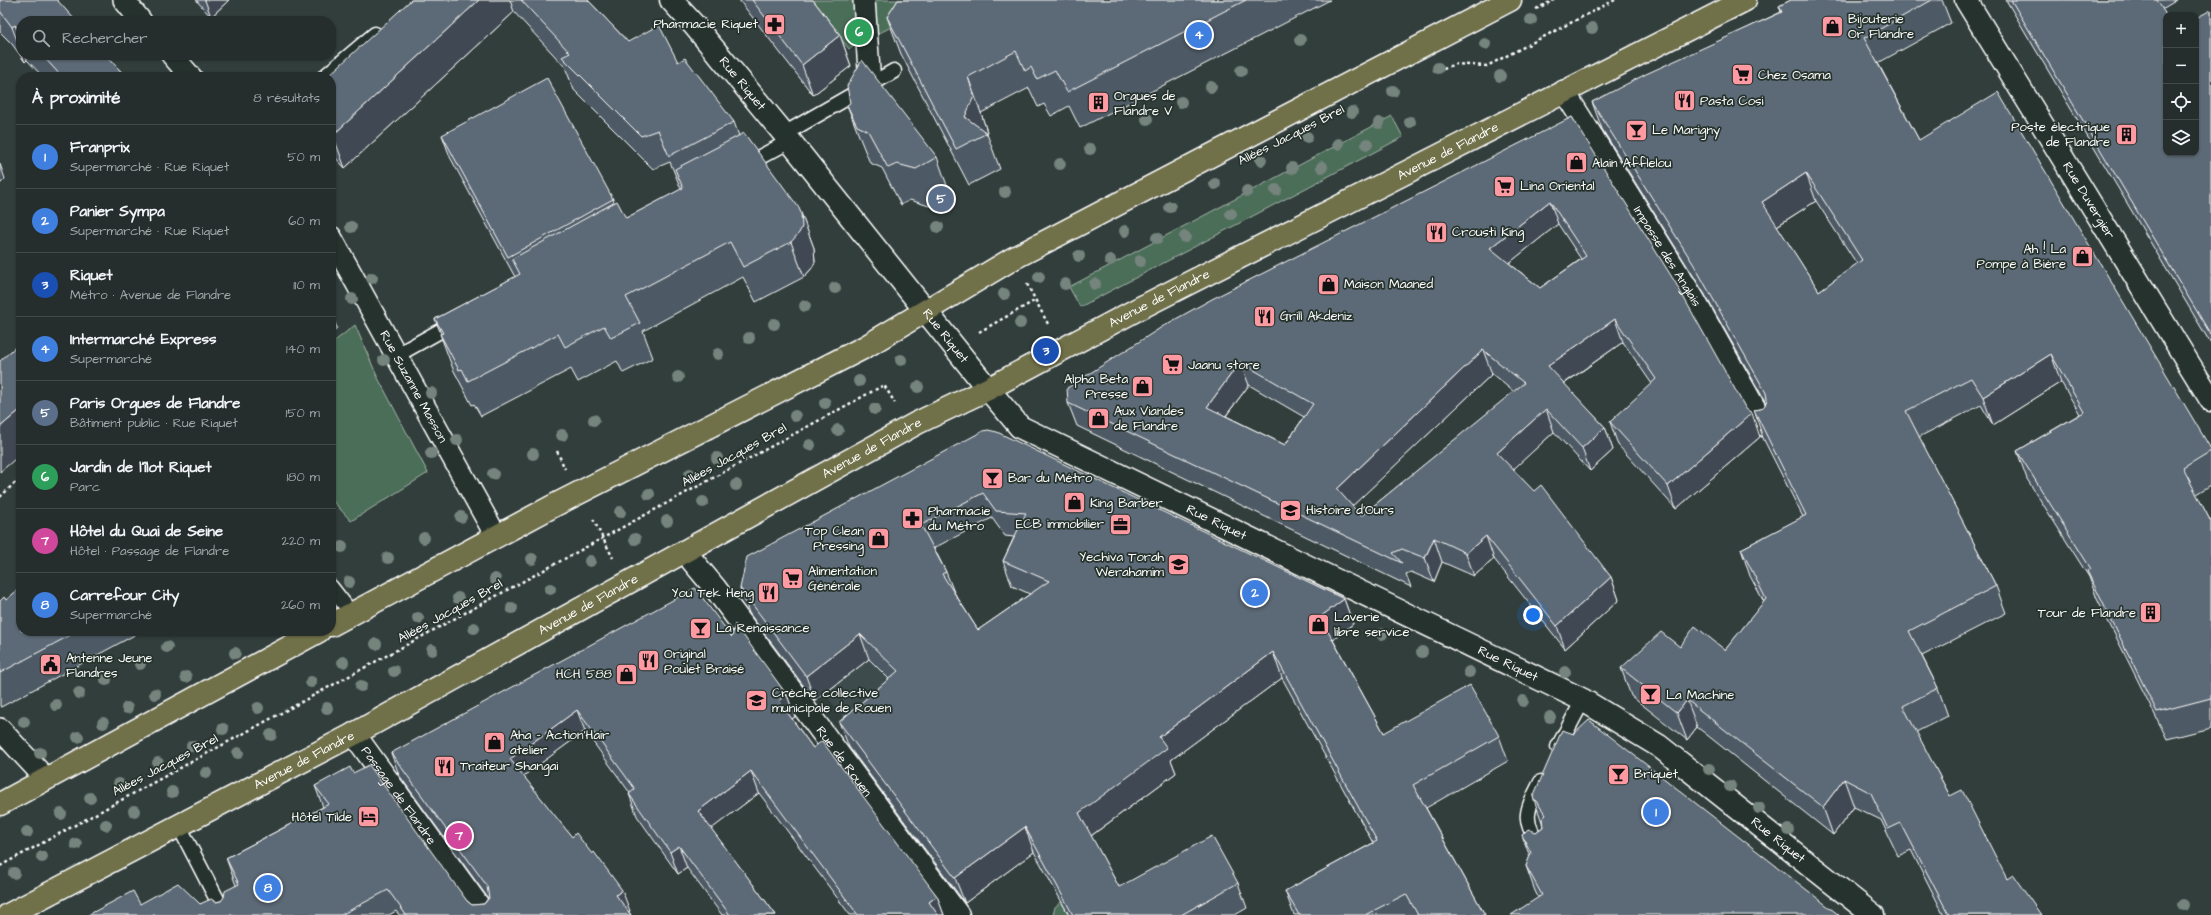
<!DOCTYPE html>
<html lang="fr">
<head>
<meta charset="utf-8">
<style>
  :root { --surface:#252e2d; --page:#313a39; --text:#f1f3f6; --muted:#a3a8aa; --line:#424a49; --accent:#ea580c }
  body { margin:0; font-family:"Architects Daughter",sans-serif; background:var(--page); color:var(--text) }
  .controls { position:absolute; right:12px; top:12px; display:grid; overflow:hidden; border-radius:8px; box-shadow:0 1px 3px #0004 }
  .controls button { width:36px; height:36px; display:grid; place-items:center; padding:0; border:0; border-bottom:1px solid var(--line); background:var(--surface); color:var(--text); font:20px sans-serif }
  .you { position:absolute; left:1533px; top:615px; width:14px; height:14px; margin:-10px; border:3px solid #fff; border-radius:50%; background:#1a73e8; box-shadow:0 0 0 6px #1a73e833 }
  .badge { display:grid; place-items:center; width:26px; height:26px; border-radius:50%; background:var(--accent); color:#fff; font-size:13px; font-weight:700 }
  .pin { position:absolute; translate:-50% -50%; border:2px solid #fff; box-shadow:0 1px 4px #0006 }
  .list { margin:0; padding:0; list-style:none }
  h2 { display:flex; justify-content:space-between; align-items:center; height:52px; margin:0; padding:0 16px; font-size:17px }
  h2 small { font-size:13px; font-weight:400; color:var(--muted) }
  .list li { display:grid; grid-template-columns:26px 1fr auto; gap:12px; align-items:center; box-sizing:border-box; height:64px; padding:0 16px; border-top:1px solid var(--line) }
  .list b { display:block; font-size:15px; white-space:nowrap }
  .list p { margin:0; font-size:13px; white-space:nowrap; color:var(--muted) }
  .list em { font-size:13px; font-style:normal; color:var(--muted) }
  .icon { flex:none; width:22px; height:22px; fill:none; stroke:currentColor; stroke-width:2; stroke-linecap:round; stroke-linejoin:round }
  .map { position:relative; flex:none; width:2211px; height:915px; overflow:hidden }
  .search { position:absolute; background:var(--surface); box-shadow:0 1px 3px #0004; left:16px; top:16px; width:320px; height:44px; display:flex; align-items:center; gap:10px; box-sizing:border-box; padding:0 14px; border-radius:16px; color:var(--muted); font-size:15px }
  .panel { position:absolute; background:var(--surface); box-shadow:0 1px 3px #0004; left:16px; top:72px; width:320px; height:564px; border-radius:16px }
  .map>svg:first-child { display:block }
  .built { fill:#3e4b4d }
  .green { fill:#4c6e59; stroke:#a6b6ac }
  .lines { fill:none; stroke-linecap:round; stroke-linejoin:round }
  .service-casing { stroke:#fff; stroke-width:17 }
  .pedestrian-casing { stroke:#fff; stroke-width:24 }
  .minor-casing { stroke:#fff; stroke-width:25 }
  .tertiary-casing { stroke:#fff; stroke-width:25 }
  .primary-casing { stroke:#fff; stroke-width:25 }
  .path { stroke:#fff; stroke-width:2.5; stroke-dasharray:3 3; stroke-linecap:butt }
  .service { stroke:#26332d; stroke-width:14 }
  .pedestrian { stroke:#26332d; stroke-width:21 }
  .minor { stroke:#26332d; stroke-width:22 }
  .tertiary { stroke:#26332d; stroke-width:22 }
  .primary { stroke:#6f704a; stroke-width:22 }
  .tree { fill:#76847e }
  .wall { fill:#4e5a65; stroke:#fff; fill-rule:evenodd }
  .shaded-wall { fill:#404a53; stroke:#fff }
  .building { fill:#5b6976; stroke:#fff; fill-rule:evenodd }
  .labels { text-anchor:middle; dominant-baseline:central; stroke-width:3.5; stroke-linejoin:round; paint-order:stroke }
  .poi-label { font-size:13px; fill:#fff; stroke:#26332d; text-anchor:start }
  .street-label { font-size:13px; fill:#fff; stroke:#26332d }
</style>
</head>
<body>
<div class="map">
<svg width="2211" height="915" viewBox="0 0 2211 915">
  <rect width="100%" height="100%" fill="#313e3c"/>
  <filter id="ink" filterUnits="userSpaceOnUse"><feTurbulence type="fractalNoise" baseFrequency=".025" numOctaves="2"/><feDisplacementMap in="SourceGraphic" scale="8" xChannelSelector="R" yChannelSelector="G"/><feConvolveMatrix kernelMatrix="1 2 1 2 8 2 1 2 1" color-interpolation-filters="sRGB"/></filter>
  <g filter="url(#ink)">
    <path class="built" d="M869,659L907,696L858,738L825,693Z"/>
    <g class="green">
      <path d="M810,0H909L916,14L849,49Z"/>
      <path d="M1392,116L1403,137L1080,307L1069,287Z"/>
      <path d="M355,325L377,376L428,473L351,521L331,499V344Z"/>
      <path d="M1061,902L1069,915H1053L1055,907Z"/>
    </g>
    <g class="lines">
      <defs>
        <g id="service">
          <path d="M324,77L375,34"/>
          <path d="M784,134L894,71"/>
          <path d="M745,165L790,141"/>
          <path d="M397,355L456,322"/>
          <path d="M331,587L352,614"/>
          <path d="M1558,747L1583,700"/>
          <path d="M1541,782C1527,810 1520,819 1541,846"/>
          <path d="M179,826L225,915"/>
        </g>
        <g id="pedestrian">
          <path d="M124,0L141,21"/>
          <path d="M864,0L870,84"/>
          <path d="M172,55L191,77"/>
          <path id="s1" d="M1564,91L1694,299L1765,426"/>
          <path id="s2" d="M331,237L496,536"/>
          <path d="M0,729L46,779"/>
        </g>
        <g id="minor">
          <path id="s3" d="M1966,0L2211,400"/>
          <path id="s4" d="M988,389L1020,427L1583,700L1659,746L1873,915"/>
          <path id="s5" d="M685,552L715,588L958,915"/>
          <path id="s6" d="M354,734L485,915"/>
        </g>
        <g id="tertiary">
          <path id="s7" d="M671,0L694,25L790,141L988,389"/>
        </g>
        <g id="primary">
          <path d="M331,625L555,505L865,347L1014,258L1510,0"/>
          <path d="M0,804L319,631"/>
          <path id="s8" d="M8,915L354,734L917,423L988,389L1138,309L1745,0"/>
        </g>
      </defs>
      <use href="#service" class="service-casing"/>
      <use href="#pedestrian" class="pedestrian-casing"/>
      <use href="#minor" class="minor-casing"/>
      <use href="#tertiary" class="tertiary-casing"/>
      <use href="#primary" class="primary-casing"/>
      <g class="path">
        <path d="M1536,9L1554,0"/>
        <path d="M1438,72L1454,64L1487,66L1615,0"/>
        <path d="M1027,284L1048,324"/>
        <path d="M979,332L1036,300"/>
        <path d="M557,451L565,469"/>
        <path d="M0,497L21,477"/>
        <path d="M593,519L613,558"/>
        <path d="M0,866L884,385L895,403"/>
      </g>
      <use href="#service" class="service"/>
      <use href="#pedestrian" class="pedestrian"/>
      <use href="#minor" class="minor"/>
      <use href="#tertiary" class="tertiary"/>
      <use href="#primary" class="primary"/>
    </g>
    <g class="tree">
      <circle cx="1531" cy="20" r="6"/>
      <circle cx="1592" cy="28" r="6"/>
      <circle cx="1300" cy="40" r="6"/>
      <circle cx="1485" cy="44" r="6"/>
      <circle cx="1438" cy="68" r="6"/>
      <circle cx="1241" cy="71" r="6"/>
      <circle cx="1500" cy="76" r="6"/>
      <circle cx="1211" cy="87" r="6"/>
      <circle cx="1393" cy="91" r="6"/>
      <circle cx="1181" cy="102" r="6"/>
      <circle cx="1352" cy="112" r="6"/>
      <circle cx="1147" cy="119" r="6"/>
      <circle cx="1410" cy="122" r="6"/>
      <circle cx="1379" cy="123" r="6"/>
      <circle cx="1307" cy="137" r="6"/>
      <circle cx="1338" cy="144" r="6"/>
      <circle cx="1367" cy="144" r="6"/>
      <circle cx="1090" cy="149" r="6"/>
      <circle cx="1261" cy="160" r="6"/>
      <circle cx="1060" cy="164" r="6"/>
      <circle cx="1322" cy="167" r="6"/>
      <circle cx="1292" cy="168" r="6"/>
      <circle cx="1215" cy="184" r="6"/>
      <circle cx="1276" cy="190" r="6"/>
      <circle cx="1247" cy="191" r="6"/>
      <circle cx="1005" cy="192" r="6"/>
      <circle cx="1170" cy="207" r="6"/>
      <circle cx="1231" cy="214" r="6"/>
      <circle cx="351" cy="227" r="6"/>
      <circle cx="938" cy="227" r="6"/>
      <circle cx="1125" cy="231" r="6"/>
      <circle cx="1185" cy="237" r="6"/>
      <circle cx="1157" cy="238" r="6"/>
      <circle cx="1079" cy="256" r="6"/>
      <circle cx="1110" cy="260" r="6"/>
      <circle cx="1140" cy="261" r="6"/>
      <circle cx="1039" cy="277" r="6"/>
      <circle cx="372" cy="278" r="6"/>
      <circle cx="1065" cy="284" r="6"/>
      <circle cx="1095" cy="284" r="6"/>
      <circle cx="835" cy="288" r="6"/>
      <circle cx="1004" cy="294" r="6"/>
      <circle cx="352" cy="299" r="6"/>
      <circle cx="805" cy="306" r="6"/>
      <circle cx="1020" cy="323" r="6"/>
      <circle cx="774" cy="324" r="6"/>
      <circle cx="749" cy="338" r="6"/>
      <circle cx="718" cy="354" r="6"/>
      <circle cx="384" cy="360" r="6"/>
      <circle cx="901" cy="360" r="6"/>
      <circle cx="678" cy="377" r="6"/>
      <circle cx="859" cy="381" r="6"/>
      <circle cx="918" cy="387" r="6"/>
      <circle cx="431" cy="393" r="6"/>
      <circle cx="825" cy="403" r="6"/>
      <circle cx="875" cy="409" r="6"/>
      <circle cx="795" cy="416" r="6"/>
      <circle cx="594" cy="420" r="6"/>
      <circle cx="838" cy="430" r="6"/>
      <circle cx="562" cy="435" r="6"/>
      <circle cx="457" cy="440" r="6"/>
      <circle cx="810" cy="445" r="6"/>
      <circle cx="431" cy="453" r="6"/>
      <circle cx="533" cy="454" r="6"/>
      <circle cx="717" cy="458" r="6"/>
      <circle cx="493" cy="474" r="6"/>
      <circle cx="690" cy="474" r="6"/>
      <circle cx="736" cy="485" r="6"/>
      <circle cx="649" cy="494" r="6"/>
      <circle cx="703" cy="502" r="6"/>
      <circle cx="620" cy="512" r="6"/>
      <circle cx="461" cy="517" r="6"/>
      <circle cx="667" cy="521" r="6"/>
      <circle cx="424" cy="538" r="6"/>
      <circle cx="635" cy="539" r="6"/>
      <circle cx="342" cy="547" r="6"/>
      <circle cx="388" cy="558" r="6"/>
      <circle cx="532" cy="559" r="6"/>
      <circle cx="590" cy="561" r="6"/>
      <circle cx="495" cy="579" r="6"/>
      <circle cx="349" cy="582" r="6"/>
      <circle cx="550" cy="589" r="6"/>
      <circle cx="458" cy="598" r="6"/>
      <circle cx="512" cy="608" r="6"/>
      <circle cx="418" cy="618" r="6"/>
      <circle cx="474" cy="628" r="6"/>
      <circle cx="1382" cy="634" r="6"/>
      <circle cx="376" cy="644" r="6"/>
      <circle cx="167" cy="647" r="6"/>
      <circle cx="432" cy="650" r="6"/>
      <circle cx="1422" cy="652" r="6"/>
      <circle cx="235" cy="653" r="6"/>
      <circle cx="343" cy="662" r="6"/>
      <circle cx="140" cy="664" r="6"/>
      <circle cx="394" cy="671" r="6"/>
      <circle cx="1469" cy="672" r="6"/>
      <circle cx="1565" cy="672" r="6"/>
      <circle cx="186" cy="677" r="6"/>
      <circle cx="106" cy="680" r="6"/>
      <circle cx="311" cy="682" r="6"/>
      <circle cx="361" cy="686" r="6"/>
      <circle cx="79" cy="693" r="6"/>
      <circle cx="155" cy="694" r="6"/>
      <circle cx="1523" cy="701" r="6"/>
      <circle cx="56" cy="705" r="6"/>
      <circle cx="127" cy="708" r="6"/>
      <circle cx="258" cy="708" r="6"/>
      <circle cx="327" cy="708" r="6"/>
      <circle cx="1550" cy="717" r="6"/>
      <circle cx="24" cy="722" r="6"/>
      <circle cx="103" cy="723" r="6"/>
      <circle cx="223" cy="729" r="6"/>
      <circle cx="271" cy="735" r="6"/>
      <circle cx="78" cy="737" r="6"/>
      <circle cx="192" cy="746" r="6"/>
      <circle cx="40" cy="753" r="6"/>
      <circle cx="238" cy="753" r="6"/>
      <circle cx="158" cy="763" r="6"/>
      <circle cx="1709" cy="769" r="6"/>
      <circle cx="206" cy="773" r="6"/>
      <circle cx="119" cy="784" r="6"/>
      <circle cx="1730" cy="786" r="6"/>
      <circle cx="172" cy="792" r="6"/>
      <circle cx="90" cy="798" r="6"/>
      <circle cx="1759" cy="808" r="6"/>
      <circle cx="134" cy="811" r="6"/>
      <circle cx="61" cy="814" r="6"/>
      <circle cx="106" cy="825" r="6"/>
      <circle cx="1788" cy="830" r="6"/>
      <circle cx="27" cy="832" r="6"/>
      <circle cx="76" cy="844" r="6"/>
      <circle cx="42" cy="857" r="6"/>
      <circle cx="14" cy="873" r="6"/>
      <circle cx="2183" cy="905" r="6"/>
    </g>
    <g class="wall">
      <path d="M0,0L21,21V55H106L126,77H43L27,60L25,62L12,44L0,32Z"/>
      <path d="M196,0H229L211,17Z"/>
      <path d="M411,0H588L628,42L678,62L734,122L739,136L801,213L814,248L815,262L812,268L804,277L756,302L743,277L643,331L653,358L623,373L617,361L578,382L571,369L481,416L474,404L472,405L453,369L440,334H441L435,319L515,277L450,157L442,135L613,199L614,202L626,218L682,189V188L681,189L670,162L653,169L574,90L565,67L514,12L345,168L331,153V77Z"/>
      <path d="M739,0H813L840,35L851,66L813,95Z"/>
      <path d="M898,0H1330L1080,128L1069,106L1051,116L1044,104L1038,107L1029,88L981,113L987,132V134L1000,169L969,185L901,54L887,17Z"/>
      <path d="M1791,0H1942L1951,23L1878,63L1919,140L2211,449V485L2196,494L2211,522V728L2167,739L2097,599L2089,577L2027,479L2017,451L2080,414L2061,382L1993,425L1981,405L1919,437L1996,586L2006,613L1922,656L1938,688L1948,716L1916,732L1950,796L2007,879L2041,915H1944L1911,850L1898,856L1881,820L1854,807L1833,835L1697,727L1687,740L1631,696L1621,668L1680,647L1725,650L1764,602L1750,576L1741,549L1803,517L1763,438L1754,410L1761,409L1765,405L1766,403L1704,293L1602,129L1592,102L1781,12L1779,6ZM1816,201L1857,264L1819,291L1777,226Z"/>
      <path d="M2006,0H2177L2162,9L2166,153L2211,10V344Z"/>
      <path d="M847,105L937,157L950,194L929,206L910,200L901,205L882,168L870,163L861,141Z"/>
      <path d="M1572,117L1760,437L1676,509L1618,445L1610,422L1652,384L1623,342L1564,384L1605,427L1613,450L1590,471L1554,432L1513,469L1611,577L1619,600L1565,649L1494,559L1474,576L1442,562L1434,582L1411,572L1406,574L1411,587L1077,426L1068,403ZM1558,224L1581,259L1540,288L1509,263ZM1492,374L1514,392L1361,516L1352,506ZM1249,385L1304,417L1285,445L1226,416Z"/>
      <path d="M983,431L1344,599L1353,624L1333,640L1384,733L1499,736L1508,761L1426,808L1485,915H1294L1285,891L1373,843L1282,678L1171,760L1176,773L1091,836L1119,887L1238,883L1247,908L1235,915H1069L1034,852L965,903L849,747L839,722L889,679L869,659L815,701L749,613L740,588ZM992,518L1005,536L1014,537L1003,561L1012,586L1030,594L978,630L954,592L946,572L934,548Z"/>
      <path d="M6,600L21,631H142L1,707L0,706V601Z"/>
      <path d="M732,637L787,695L795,717L792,719L813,748L937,896L944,915H850L759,793L711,829L776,915H722L687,868L678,874L637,816L629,794L630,793L585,731L523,776L630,911L629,912L631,915H399L396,911L389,915H88L140,904H200L221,901L236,885L234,880L226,858L323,807L315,786L353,773L467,901L472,905L484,904L488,898L399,775L391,753Z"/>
      <path d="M1533,797L1839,915L1538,897L1535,891L1526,866L1530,857L1522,835L1536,832L1543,827L1542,822Z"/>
    </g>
    <g class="shaded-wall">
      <path d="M205,0H229L211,17Z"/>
      <path d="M479,0H510L514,12L345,168L333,135Z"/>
      <path d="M15,25L21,42V51L12,27Z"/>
      <path d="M840,35L851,66L813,95L802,65Z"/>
      <path d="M22,55H26L27,60L25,62Z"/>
      <path d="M968,77L981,113L987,132V134L965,117Z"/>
      <path d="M0,164L5,179L0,184Z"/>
      <path d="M1806,173L1816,201L1772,229L1762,202Z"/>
      <path d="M1550,201L1558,224L1498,272L1490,248Z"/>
      <path d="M801,213L814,248L815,262L812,268L804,277L791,242Z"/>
      <path d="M331,312L337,328L331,333Z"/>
      <path d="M1615,319L1623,342L1556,389L1548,366Z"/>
      <path d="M1483,350L1492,374L1346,512L1337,489Z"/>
      <path d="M2051,354L2061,382L1993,425L1983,397Z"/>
      <path d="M1240,362L1249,385L1215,430L1207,407Z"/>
      <path d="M21,409V454L0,472V427Z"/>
      <path d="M1546,409L1554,432L1506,476L1497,453Z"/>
      <path d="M1752,413L1760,437L1676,509L1668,486Z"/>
      <path d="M1605,427L1613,450L1590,471L1582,448Z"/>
      <path d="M1486,536L1494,559L1474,576L1466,553Z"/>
      <path d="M1434,538L1442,562L1434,582L1425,558Z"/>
      <path d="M1611,577L1619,600L1565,649L1557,626Z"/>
      <path d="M1344,599L1353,624L1329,642L1320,617Z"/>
      <path d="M860,634L869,659L815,701L806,676Z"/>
      <path d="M1273,652L1282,678L1171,760L1176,773L1088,838L1079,813L1159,737Z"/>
      <path d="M787,695L795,717L787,722L779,701Z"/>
      <path d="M1687,700L1697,727L1687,740L1677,713Z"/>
      <path d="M577,710L585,731L518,780L510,759Z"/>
      <path d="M751,771L759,793L706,833L698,811Z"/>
      <path d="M1844,779L1854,807L1833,835L1823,807Z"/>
      <path d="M1025,827L1034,852L965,903L955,878Z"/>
      <path d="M679,846L687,868L678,874L670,852Z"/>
      <path d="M622,890L630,911L625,915L616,895Z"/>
      <path d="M937,896L944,915H934L929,902Z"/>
    </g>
    <g class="building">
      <path d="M0,0H57L76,21H21V32L15,25L12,27L0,11Z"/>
      <path d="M411,0H479L333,135L331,133V77H327Z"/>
      <path d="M521,0H588L628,42L659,25L678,62L685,58L734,122L669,156L658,130L641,136L562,57L570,53Z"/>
      <path d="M752,0H813L840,35L802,65Z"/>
      <path d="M898,0H1246L1067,92L1055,70L1037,79L1031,67L1025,71L1016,51L968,77L974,96L965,117L987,133L956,149L887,17Z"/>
      <path d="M1791,0H1932L1864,38L1919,140L1998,92L2211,449V451L2183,468L2211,522V698L2157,712L2087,571L2091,569L2017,451L2084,412L2051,354L1983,397L1971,378L1906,411L1996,586L1909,631L1938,688L1903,706L1950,796L1962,790L2007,879L2013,875L2041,915H1949L1901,823L1888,829L1871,793L1844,779L1823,807L1687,700L1677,713L1621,668L1661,632L1680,647L1695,626L1725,650L1766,599L1741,549L1806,515L1754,410L1761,409L1765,405L1767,399L1766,393L1694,265L1592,102L1646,74L1782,12L1779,6ZM1806,173L1862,260L1819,291L1762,202Z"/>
      <path d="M2011,0H2157L2166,15V153H2196V18L2211,10V335Z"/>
      <path d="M42,55H106L126,77H62Z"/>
      <path d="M862,60L937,157L916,169L897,164L888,168L868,131L857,126L847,105L850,103L847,86Z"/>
      <path d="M547,78L613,199L508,257L442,135Z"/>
      <path d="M1572,117L1675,282L1746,409L1752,413L1668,486L1610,422L1656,379L1615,319L1548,366L1605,427L1582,448L1546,409L1497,453L1534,491L1541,485L1611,577L1557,626L1486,536L1466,553L1434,538L1425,558L1402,549L1393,553L1402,563L1068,403L1067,388L1165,325L1212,299ZM1550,201L1586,256L1540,288L1490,248ZM1483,350L1524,383L1361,516L1337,489ZM1240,362L1313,404L1285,445L1207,407Z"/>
      <path d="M744,133L799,208L801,213L802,227L799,233L791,242L743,267L730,242L626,297L640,323L611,338L604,326L565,347L558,334L468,381L462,369L459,370L440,334L443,333L435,319L520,274L512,259L617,201L626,218L683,188L675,169Z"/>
      <path d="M21,342V409L0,427V361Z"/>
      <path d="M988,430L997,432L1344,599L1320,617L1384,733L1470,685L1499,736L1413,785L1485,915H1418L1406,894L1365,915H1299L1285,891L1377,841L1273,652L1159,737L1167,748L1079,813L1119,887L1212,836L1238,883L1181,915H1073L1025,827L955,878L839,722L898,671L860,634L806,676L740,588L747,557L983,431ZM983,493L996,511L1026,513L1003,561L1049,581L978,630L942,574L946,572L921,525Z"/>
      <path d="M21,587V631H78L0,673V601L4,597L6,600Z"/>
      <path d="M695,588L732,637L735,624L787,695L779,701L813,748L822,741L937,896L929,902L938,915H858L751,771L698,811L776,915H730L679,846L670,852L629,794L635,789L577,710L510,759L572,837L576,833L592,854L594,852L622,890L616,895L631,915H406L388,890L341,915H88L133,891L140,904L178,883L200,904L211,899L216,902L221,901L224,897L225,891L239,884L226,858L329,804L315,786L350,767L353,773L369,765L467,901L472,905L484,904L489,898L487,886L391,753Z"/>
      <path d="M1589,720L1839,915H1511L1542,895L1526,866L1531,853L1522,835L1528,829L1536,832L1543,827L1542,819L1546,815L1533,797L1562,730L1574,734Z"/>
    </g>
  </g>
  <defs>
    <symbol id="pharmacy-square" viewBox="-11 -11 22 22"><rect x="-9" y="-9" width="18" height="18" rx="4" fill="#ff9aa2" stroke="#26332d"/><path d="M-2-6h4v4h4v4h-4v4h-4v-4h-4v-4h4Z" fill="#111"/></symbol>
    <symbol id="shop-square" viewBox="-11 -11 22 22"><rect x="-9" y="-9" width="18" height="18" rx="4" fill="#ff9aa2" stroke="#26332d"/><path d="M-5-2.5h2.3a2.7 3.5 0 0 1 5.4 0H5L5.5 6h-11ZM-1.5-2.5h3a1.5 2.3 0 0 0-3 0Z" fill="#111"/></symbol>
    <symbol id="supermarket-square" viewBox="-11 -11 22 22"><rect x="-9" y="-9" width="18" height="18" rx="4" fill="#ff9aa2" stroke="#26332d"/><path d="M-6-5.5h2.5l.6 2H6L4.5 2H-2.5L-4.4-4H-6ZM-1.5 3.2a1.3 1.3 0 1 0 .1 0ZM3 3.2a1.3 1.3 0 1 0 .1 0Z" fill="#111"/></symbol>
    <symbol id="restaurant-square" viewBox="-11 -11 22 22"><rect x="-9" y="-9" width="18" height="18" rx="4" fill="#ff9aa2" stroke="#26332d"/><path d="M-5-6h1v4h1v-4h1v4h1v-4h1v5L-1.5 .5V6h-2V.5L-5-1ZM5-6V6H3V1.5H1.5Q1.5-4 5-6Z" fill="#111"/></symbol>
    <symbol id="building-square" viewBox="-11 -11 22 22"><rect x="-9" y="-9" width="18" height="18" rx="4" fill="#ff9aa2" stroke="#26332d"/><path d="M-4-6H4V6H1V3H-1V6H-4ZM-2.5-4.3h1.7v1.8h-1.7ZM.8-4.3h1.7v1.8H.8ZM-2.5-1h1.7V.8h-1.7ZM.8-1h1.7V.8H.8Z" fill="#111"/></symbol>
    <symbol id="bar-square" viewBox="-11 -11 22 22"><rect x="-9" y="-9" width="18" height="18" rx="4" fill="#ff9aa2" stroke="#26332d"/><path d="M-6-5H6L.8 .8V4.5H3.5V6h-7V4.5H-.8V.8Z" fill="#111"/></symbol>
    <symbol id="school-square" viewBox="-11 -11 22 22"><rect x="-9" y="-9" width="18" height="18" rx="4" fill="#ff9aa2" stroke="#26332d"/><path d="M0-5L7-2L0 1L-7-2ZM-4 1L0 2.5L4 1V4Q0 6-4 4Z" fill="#111"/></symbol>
    <symbol id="office-square" viewBox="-11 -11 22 22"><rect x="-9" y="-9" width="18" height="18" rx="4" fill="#ff9aa2" stroke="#26332d"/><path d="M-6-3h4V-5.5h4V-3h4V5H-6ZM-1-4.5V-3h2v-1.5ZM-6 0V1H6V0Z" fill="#111"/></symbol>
    <symbol id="civic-square" viewBox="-11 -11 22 22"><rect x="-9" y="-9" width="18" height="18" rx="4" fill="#ff9aa2" stroke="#26332d"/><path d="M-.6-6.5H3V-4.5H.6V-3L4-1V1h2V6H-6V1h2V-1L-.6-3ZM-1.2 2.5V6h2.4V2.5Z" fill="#111"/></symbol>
    <symbol id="hotel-square" viewBox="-11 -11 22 22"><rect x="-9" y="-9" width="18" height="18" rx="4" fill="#ff9aa2" stroke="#26332d"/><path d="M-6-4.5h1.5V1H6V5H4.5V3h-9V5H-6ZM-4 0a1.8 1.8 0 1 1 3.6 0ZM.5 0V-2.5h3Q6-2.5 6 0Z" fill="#111"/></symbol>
  </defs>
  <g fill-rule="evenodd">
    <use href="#pharmacy-square" x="762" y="12" width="25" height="25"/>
    <use href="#shop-square" x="1820" y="14" width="25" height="25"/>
    <use href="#supermarket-square" x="1730" y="62" width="25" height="25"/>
    <use href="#restaurant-square" x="1672" y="88" width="25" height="25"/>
    <use href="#building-square" x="1086" y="90" width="25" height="25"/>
    <use href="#bar-square" x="1624" y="118" width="25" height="25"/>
    <use href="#building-square" x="2114" y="122" width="25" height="25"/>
    <use href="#shop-square" x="1564" y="150" width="25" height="25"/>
    <use href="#supermarket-square" x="1492" y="174" width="25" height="25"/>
    <use href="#restaurant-square" x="1424" y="220" width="25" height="25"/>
    <use href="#shop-square" x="2070" y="244" width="25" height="25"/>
    <use href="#shop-square" x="1316" y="272" width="25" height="25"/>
    <use href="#restaurant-square" x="1252" y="304" width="25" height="25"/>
    <use href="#supermarket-square" x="1160" y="352" width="25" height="25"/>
    <use href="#shop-square" x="1130" y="374" width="25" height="25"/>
    <use href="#shop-square" x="1086" y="406" width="25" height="25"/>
    <use href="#bar-square" x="980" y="466" width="25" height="25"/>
    <use href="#shop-square" x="1062" y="490" width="25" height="25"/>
    <use href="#school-square" x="1278" y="498" width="25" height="25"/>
    <use href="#pharmacy-square" x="900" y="506" width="25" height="25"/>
    <use href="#office-square" x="1108" y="512" width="25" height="25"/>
    <use href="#shop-square" x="866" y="526" width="25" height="25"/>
    <use href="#school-square" x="1166" y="552" width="25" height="25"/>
    <use href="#supermarket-square" x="780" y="566" width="25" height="25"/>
    <use href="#restaurant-square" x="756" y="580" width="25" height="25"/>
    <use href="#building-square" x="2138" y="600" width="25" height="25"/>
    <use href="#shop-square" x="1306" y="612" width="25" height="25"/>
    <use href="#bar-square" x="688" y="616" width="25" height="25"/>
    <use href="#restaurant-square" x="636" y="648" width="25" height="25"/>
    <use href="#civic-square" x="38" y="652" width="25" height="25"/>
    <use href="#shop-square" x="614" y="662" width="25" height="25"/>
    <use href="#bar-square" x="1638" y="682" width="25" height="25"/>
    <use href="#school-square" x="744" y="688" width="25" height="25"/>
    <use href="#shop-square" x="482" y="730" width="25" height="25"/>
    <use href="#restaurant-square" x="432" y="754" width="25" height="25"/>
    <use href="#bar-square" x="1606" y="762" width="25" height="25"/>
    <use href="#hotel-square" x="356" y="804" width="25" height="25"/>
  </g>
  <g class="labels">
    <g class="poi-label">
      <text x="1848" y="19">Bijouterie<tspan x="1848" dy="15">Or Flandre</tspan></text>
      <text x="758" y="24" text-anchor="end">Pharmacie Riquet</text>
      <text x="1758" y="75">Chez Osama</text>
      <text x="1114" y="96">Orgues de<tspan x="1114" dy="15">Flandre V</tspan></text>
      <text x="1700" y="101">Pasta Cosi</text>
      <text x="2110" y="127" text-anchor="end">Poste électrique<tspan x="2110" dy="15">de Flandre</tspan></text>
      <text x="1652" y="130">Le Marigny</text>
      <text x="1592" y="163">Alain Afflelou</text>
      <text x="1520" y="186">Lina Oriental</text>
      <text x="1452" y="232">Crousti King</text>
      <text x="2066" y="249" text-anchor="end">Ah ! La<tspan x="2066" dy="15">Pompe à Bière</tspan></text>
      <text x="1344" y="284">Maison Maaned</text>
      <text x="1280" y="316">Grill Akdeniz</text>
      <text x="1188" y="365">Jaanu store</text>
      <text x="1128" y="379" text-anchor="end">Alpha Beta<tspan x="1128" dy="15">Presse</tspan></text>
      <text x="1114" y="411">Aux Viandes<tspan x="1114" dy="15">de Flandre</tspan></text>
      <text x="1008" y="478">Bar du Métro</text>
      <text x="1090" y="503">King Barber</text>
      <text x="1306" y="510">Histoire d'Ours</text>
      <text x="928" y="511">Pharmacie<tspan x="928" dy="15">du Métro</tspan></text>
      <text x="1104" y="524" text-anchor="end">ECB immobilier</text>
      <text x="864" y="531" text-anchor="end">Top Clean<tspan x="864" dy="15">Pressing</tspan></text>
      <text x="1164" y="557" text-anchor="end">Yechiva Torah<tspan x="1164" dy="15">Werahamim</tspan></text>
      <text x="808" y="571">Alimentation<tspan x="808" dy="15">Générale</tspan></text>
      <text x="754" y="593" text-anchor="end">You Tek Heng</text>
      <text x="2136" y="613" text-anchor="end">Tour de Flandre</text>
      <text x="1334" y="617">Laverie<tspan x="1334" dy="15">libre service</tspan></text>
      <text x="716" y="628">La Renaissance</text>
      <text x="664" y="654">Original<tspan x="664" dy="15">Poulet Braisé</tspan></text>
      <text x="66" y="658">Antenne Jeune<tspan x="66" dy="15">Flandres</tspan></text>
      <text x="612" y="674" text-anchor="end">HCH 588</text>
      <text x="772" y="693">Crèche collective<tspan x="772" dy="15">municipale de Rouen</tspan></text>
      <text x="1666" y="695">La Machine</text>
      <text x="510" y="735">Aha - Action'Hair<tspan x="510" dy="15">atelier</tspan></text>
      <text x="460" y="766">Traiteur Shangai</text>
      <text x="1634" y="774">Briquet</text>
      <text x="352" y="817" text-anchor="end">Hôtel Tilde</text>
    </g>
    <g class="street-label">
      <text stroke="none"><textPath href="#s7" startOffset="110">Rue Riquet</textPath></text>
      <text transform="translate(1291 135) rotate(-27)">Allées Jacques Brel</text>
      <text stroke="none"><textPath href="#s8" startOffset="1630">Avenue de Flandre</textPath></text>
      <text stroke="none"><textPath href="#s3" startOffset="235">Rue Duvergier</textPath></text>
      <text stroke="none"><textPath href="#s1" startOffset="195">Impasse des Anglais</textPath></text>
      <text stroke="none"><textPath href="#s8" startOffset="1306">Avenue de Flandre</textPath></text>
      <text stroke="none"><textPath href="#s7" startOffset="434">Rue Riquet</textPath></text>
      <text stroke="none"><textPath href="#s2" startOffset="171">Rue Suzanne Masson</textPath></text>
      <text stroke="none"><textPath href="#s8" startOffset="982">Avenue de Flandre</textPath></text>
      <text transform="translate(734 455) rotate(-29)">Allées Jacques Brel</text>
      <text stroke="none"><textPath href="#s4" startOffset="268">Rue Riquet</textPath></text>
      <text stroke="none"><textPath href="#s8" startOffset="658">Avenue de Flandre</textPath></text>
      <text transform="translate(450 611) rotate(-29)">Allées Jacques Brel</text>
      <text stroke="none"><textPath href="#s4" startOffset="592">Rue Riquet</textPath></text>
      <text stroke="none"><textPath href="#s8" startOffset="334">Avenue de Flandre</textPath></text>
      <text stroke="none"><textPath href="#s5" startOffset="263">Rue de Rouen</textPath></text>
      <text transform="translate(165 765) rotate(-28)">Allées Jacques Brel</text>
      <text stroke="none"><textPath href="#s6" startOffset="76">Passage de Flandre</textPath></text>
      <text stroke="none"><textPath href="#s4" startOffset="916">Rue Riquet</textPath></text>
    </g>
  </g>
</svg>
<div class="controls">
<button>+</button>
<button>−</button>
<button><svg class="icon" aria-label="locate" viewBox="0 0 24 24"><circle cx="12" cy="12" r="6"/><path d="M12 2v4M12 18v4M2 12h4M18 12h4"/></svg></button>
<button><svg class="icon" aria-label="layers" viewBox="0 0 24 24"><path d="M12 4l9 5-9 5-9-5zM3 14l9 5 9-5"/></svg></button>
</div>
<div class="you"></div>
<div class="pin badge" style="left:1656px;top:812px;background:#3f7fe0">1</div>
<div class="pin badge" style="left:1255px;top:593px;background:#3f7fe0">2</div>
<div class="pin badge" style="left:1046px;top:351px;background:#1a4fb4">3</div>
<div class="pin badge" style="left:1199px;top:35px;background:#3f7fe0">4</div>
<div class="pin badge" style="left:941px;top:199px;background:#5c6f8a">5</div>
<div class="pin badge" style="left:859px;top:32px;background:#2e9e5b">6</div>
<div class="pin badge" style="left:459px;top:836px;background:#d1479c">7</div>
<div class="pin badge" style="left:268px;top:888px;background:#3f7fe0">8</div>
<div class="search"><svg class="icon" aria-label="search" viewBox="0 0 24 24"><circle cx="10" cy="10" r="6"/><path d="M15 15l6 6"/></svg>Rechercher</div>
<section class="panel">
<h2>À proximité<small>8 résultats</small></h2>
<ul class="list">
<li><span class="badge" style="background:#3f7fe0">1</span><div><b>Franprix</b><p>Supermarché · Rue Riquet</p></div><em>50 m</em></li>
<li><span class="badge" style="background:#3f7fe0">2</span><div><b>Panier Sympa</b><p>Supermarché · Rue Riquet</p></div><em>60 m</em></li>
<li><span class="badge" style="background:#1a4fb4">3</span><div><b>Riquet</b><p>Métro · Avenue de Flandre</p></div><em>110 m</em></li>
<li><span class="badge" style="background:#3f7fe0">4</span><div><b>Intermarché Express</b><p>Supermarché</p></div><em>140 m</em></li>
<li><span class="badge" style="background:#5c6f8a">5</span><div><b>Paris Orgues de Flandre</b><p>Bâtiment public · Rue Riquet</p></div><em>150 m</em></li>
<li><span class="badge" style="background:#2e9e5b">6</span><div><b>Jardin de l'îlot Riquet</b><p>Parc</p></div><em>180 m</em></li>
<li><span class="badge" style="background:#d1479c">7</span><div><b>Hôtel du Quai de Seine</b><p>Hôtel · Passage de Flandre</p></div><em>220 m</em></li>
<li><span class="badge" style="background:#3f7fe0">8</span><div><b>Carrefour City</b><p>Supermarché</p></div><em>260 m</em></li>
</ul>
</section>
</div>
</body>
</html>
